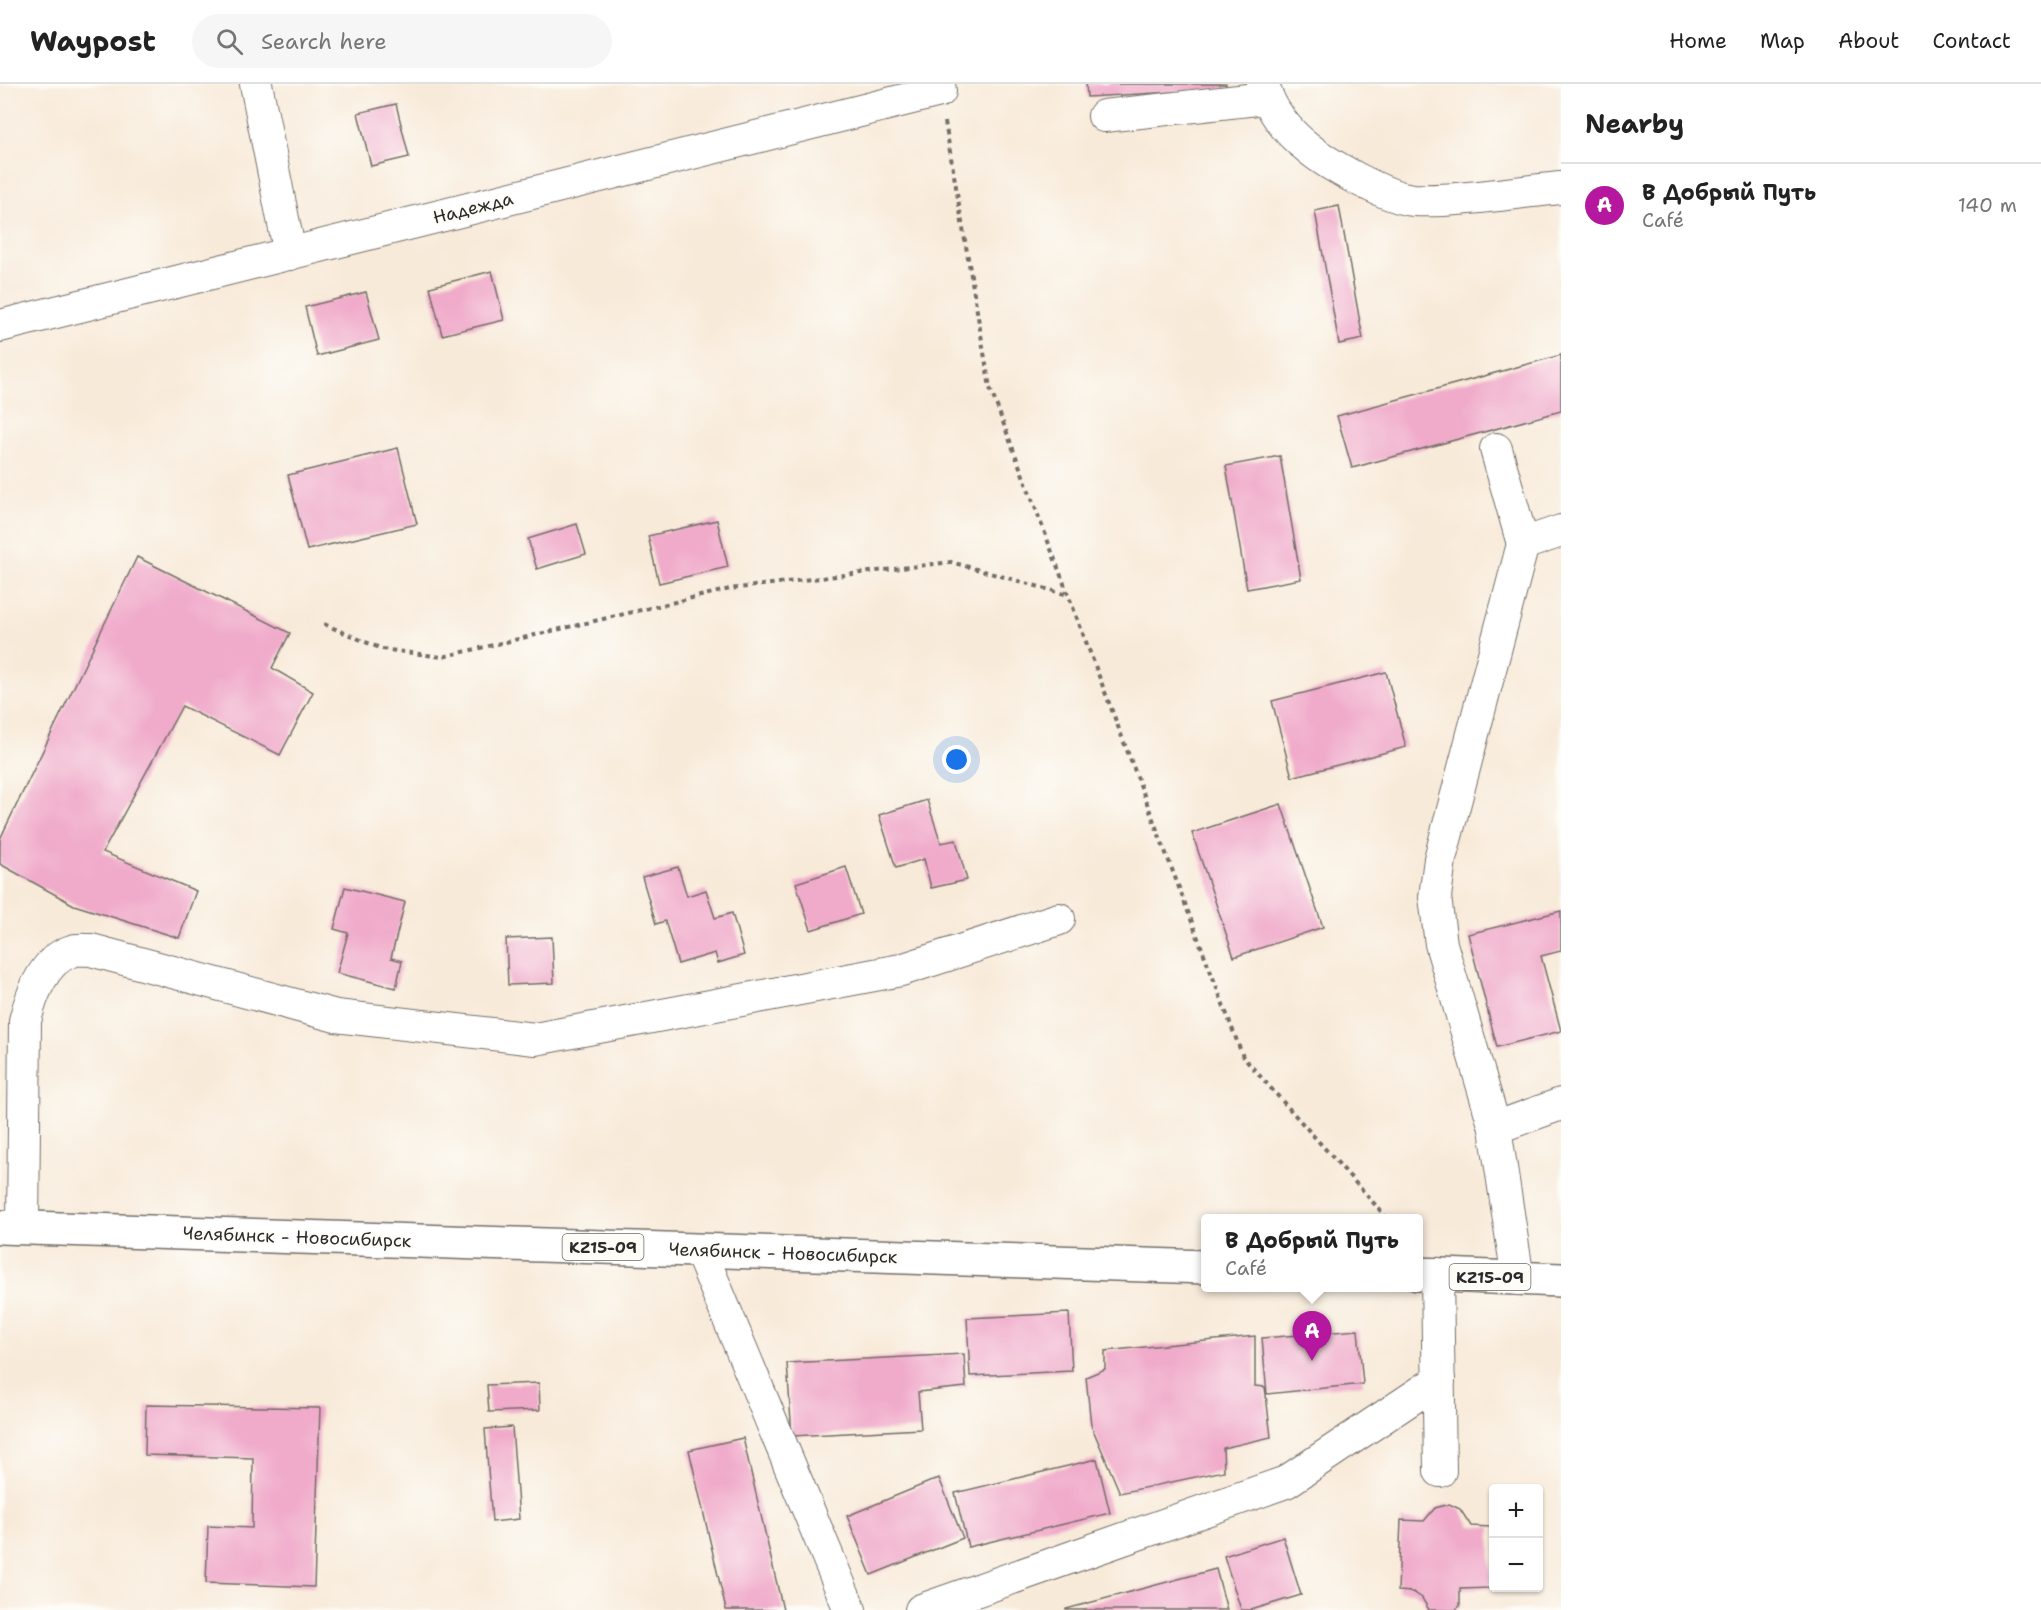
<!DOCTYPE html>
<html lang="en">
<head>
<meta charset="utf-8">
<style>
  :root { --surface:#fff; --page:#f6f6f6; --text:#222; --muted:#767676; --line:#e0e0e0; --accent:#b5179e }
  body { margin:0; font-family:"Shantell Sans",sans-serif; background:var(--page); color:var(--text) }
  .controls { position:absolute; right:18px; bottom:18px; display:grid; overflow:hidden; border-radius:6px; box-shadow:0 2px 4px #0004 }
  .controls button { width:54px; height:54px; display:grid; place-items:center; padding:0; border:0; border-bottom:2px solid var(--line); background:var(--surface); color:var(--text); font:30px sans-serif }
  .you { position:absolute; left:957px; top:676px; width:21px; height:21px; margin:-15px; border:4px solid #fff; border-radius:50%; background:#1a73e8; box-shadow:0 0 0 9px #1a73e833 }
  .badge { display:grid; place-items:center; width:39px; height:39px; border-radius:50%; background:var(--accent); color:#fff; font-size:20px; font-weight:700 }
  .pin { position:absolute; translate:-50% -50px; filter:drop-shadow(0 2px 3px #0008) }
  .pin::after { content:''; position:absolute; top:32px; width:21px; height:18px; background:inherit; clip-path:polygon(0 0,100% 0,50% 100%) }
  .popup { position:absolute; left:1201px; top:1130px; width:222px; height:78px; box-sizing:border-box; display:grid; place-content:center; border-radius:6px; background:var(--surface); filter:drop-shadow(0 2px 4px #0005); font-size:20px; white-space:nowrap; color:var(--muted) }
  .popup b { font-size:22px; color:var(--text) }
  .popup::after { content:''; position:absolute; left:50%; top:100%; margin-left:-12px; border:12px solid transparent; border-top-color:var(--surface) }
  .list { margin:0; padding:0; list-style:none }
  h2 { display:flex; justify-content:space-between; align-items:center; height:78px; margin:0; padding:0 24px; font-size:26px }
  h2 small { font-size:20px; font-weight:400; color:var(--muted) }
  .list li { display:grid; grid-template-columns:39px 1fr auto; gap:18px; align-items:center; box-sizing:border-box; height:84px; padding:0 24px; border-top:2px solid var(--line) }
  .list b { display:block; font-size:22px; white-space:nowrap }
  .list p { margin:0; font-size:20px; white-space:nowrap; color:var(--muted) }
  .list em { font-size:20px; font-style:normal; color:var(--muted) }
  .icon { flex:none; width:33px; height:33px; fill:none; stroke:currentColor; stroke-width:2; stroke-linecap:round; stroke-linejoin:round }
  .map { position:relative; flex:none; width:1561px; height:1526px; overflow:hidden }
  header { display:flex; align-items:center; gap:36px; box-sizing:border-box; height:84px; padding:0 30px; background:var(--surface); border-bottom:2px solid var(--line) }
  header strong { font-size:28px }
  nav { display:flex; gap:33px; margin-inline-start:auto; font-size:21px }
  .search { width:420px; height:54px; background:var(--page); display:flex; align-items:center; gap:15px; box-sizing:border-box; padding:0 21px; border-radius:33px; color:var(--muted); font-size:22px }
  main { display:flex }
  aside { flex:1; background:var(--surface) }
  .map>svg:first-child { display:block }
  .building { fill:#f0aaca }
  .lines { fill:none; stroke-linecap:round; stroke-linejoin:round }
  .minor-casing { stroke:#736e68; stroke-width:34 }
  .highway-casing { stroke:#736e68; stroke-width:36 }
  .path { stroke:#736e68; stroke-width:4; stroke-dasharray:4.5 4.5; stroke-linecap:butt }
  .minor { stroke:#fff; stroke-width:32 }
  .highway { stroke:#fff; stroke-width:33 }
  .labels { text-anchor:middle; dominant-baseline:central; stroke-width:4.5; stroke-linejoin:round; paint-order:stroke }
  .shield { fill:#fdfcf7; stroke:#6a6a68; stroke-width:1.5 }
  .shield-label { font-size:16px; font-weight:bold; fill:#2b2b2b }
  .street-label { font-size:18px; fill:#2b2b2b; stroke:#fdfcf7 }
</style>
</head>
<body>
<header>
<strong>Waypost</strong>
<div class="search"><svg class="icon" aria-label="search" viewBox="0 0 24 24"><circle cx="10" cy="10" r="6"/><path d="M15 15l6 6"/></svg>Search here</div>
<nav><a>Home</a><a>Map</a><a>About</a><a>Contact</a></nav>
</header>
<main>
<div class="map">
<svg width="1561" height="1526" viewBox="0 0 1561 1526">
  <rect width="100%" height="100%" fill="#fdfcf7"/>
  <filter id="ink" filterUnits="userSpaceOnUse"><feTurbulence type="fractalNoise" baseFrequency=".0167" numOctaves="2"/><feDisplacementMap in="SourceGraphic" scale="12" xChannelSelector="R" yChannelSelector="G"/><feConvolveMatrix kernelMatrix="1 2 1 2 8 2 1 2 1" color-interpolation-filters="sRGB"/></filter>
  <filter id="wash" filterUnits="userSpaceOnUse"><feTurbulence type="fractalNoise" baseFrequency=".008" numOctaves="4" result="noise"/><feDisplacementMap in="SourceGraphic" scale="24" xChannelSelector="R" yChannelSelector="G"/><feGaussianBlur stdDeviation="1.35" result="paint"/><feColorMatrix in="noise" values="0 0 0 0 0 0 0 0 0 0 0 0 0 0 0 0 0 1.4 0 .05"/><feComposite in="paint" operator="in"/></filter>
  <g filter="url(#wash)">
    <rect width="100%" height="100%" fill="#f8ead9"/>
    <g id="blocks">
      <g class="building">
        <path d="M1086,0H1226V5L1087,13Z"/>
        <path d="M396,20L409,73L371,82L358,29Z"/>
        <path d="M1339,122L1363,255L1339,260L1315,127Z"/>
        <path d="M492,187L504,236L442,251L430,203Z"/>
        <path d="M366,208L379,256L317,272L305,223Z"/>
        <path d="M1561,271V327L1352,384L1337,332Z"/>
        <path d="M398,364L417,440L307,466L288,391Z"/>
        <path d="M1280,372L1301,495L1247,505L1226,382Z"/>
        <path d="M717,436L728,483L659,499L648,452Z"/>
        <path d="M577,440L586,470L537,485L528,455Z"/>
        <path d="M137,473L290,549L272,584L313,608L280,671L182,622L103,768L196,807L179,854L74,821L0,780V755Z"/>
        <path d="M1386,588L1406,663L1292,693L1272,617Z"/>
        <path d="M927,716L941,759L956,756L967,796L931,804L924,775L896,784L879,731Z"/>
        <path d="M1281,720L1323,843L1234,873L1192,749Z"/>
        <path d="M678,783L687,812L706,806L715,834L732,829L744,871L718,879L715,869L678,880L665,837L656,840L642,793Z"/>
        <path d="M846,783L861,830L811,846L796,799Z"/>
        <path d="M345,803L405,818L391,874L402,877L396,904L337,889L348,849L334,845Z"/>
        <path d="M1561,827V867L1541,872L1561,947L1497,963L1468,850Z"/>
        <path d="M552,853L554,899L508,901L506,855Z"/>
        <path d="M1069,1229L1072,1287L970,1292L967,1234Z"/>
        <path d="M1358,1246L1363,1300L1267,1310L1262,1254Z"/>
        <path d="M1255,1252V1302L1265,1303L1271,1353L1223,1364L1224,1387L1120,1409L1091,1341L1086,1293L1105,1285V1267Z"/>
        <path d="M964,1270L966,1303L918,1308L921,1345L792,1352L787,1279Z"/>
        <path d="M539,1299L540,1326L489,1328L487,1301Z"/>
        <path d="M146,1321L320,1324L314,1503L206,1499L208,1442L252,1444L253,1374L145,1371Z"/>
        <path d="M512,1343L519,1435L492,1438L485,1345Z"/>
        <path d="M743,1354L783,1526H726L689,1366Z"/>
        <path d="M1097,1375L1110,1429L968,1463L955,1409Z"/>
        <path d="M939,1394L963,1454L871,1491L847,1432Z"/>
        <path d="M1449,1420L1460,1425L1471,1442L1491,1443L1490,1504L1460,1505V1522L1455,1526H1429L1422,1514L1413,1508L1398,1507L1401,1436L1424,1437L1435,1424Z"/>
        <path d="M1283,1453L1301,1511L1251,1526H1241L1224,1472Z"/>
        <path d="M1216,1485L1227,1526H1066V1525Z"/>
      </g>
    </g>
  </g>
  <g filter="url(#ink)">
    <use href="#blocks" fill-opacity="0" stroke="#736e68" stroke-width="1.5"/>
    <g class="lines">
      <defs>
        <g id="minor">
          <path d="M256,0L290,170"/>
          <path d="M1263,0C1269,24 1287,48 1307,63C1328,81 1387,114 1414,116C1457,118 1516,108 1561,104"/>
          <path d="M1104,32L1266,14"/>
          <path d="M0,242L940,7L939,0"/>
          <path d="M1496,365L1523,460"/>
          <path d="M1495,1044L1561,1020"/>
          <path d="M23,1144L25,937C31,912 44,875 72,867C77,865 85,866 91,866L336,932L535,955L901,886L1059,835"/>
          <path d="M700,1166L850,1526"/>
          <path d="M1437,1190L1440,1387"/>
          <path d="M1518,1195L1495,1044L1441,860L1435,813L1440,775L1523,460L1561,447"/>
          <path d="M921,1526L1286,1398L1439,1296"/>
        </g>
        <g id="highway">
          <path d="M0,1143L1206,1183"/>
          <path d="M1418,1190L1561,1196"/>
        </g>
      </defs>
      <use href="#minor" class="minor-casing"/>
      <use href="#highway" class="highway-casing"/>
      <g class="path">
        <path d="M945,38L990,304L1243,973L1387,1134"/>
        <path d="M324,540L382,565L442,573L730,505L951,478L1068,511"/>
      </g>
      <use href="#minor" class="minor"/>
      <use href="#highway" class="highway"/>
    </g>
  </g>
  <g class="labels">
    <g class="shield">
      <rect x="562.5" y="1150" width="81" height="26" rx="4.5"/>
      <rect x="1449.5" y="1180" width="81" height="26" rx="4.5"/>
    </g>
    <g class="shield-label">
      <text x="603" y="1163">KZ15-09</text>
      <text x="1490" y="1193">KZ15-09</text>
    </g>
    <g class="street-label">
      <text transform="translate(473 124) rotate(-14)">Надежда</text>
      <text transform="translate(297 1153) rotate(2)">Челябинск - Новосибирск</text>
      <text transform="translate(783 1169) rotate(2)">Челябинск - Новосибирск</text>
    </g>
  </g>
</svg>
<div class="controls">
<button>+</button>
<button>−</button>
</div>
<div class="you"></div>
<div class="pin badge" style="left:1312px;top:1277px">A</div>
<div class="popup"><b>В Добрый Путь</b>Café</div>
</div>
<aside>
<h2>Nearby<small></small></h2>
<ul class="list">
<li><span class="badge">A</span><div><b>В Добрый Путь</b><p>Café</p></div><em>140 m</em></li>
</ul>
</aside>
</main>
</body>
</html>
